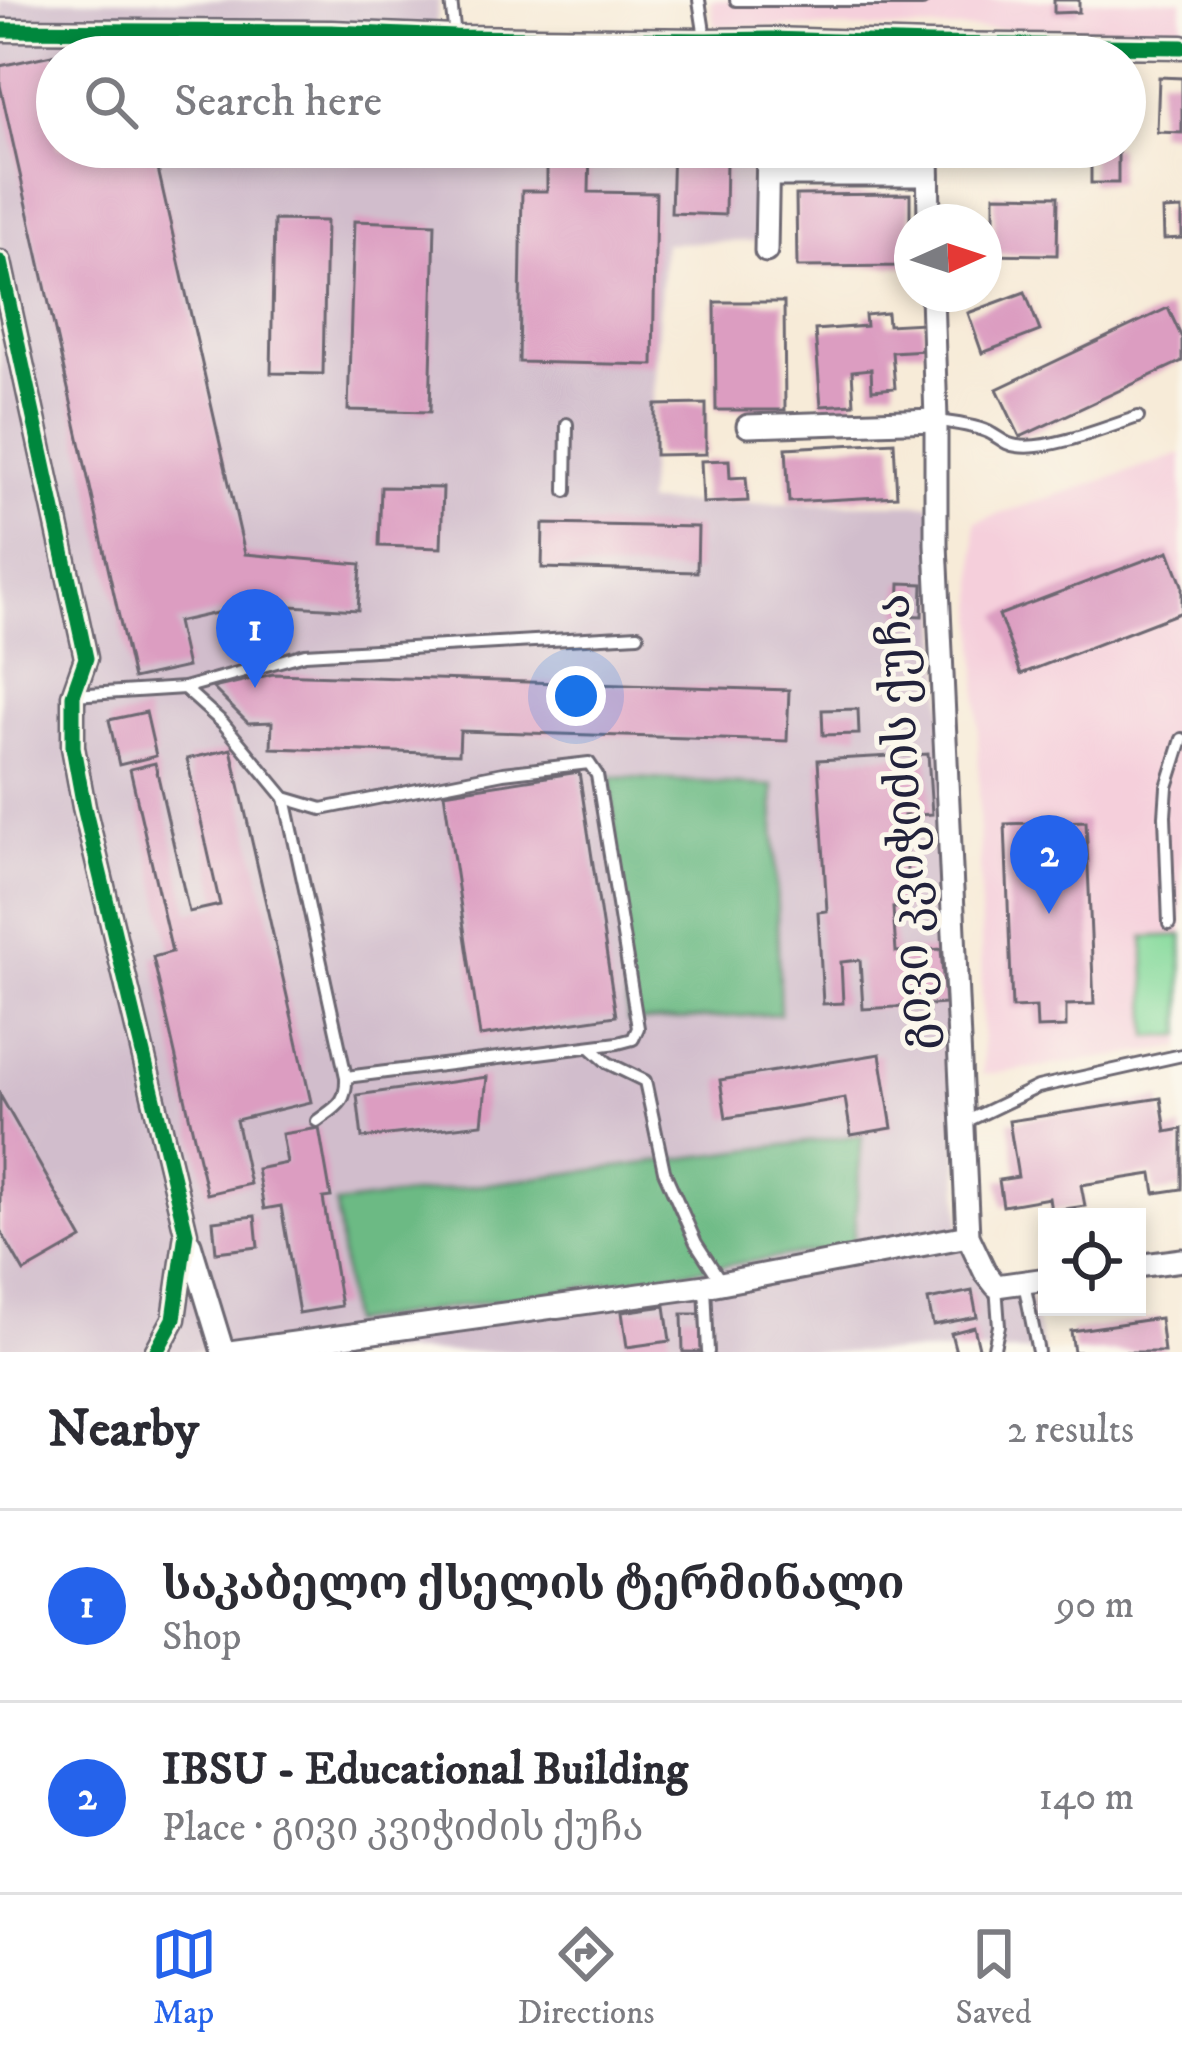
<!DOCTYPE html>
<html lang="en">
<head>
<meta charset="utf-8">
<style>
  :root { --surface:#fff; --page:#f7f7f7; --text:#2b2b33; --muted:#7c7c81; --line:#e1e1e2; --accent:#2563eb }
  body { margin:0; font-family:"IM FELL DW Pica","Noto Serif Georgian",serif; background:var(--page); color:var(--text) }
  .controls { position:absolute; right:36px; bottom:36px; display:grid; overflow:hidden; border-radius:0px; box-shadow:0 6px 18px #0003 }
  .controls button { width:108px; height:108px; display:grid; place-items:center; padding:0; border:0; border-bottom:3px solid var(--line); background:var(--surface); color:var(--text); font:60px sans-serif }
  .compass { position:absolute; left:894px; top:204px; width:108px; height:108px; border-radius:50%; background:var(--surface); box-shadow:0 6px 18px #0003; rotate:87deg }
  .you { position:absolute; left:576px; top:696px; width:42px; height:42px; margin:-30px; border:9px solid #fff; border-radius:50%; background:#1a73e8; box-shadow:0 0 0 18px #1a73e833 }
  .badge { display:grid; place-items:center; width:78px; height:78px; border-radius:50%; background:var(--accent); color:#fff; font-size:39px; font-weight:700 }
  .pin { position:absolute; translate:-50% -99px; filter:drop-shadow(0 3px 6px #0008) }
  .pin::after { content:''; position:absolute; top:63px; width:42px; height:36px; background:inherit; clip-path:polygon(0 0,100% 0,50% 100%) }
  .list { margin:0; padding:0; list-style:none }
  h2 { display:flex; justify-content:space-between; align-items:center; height:156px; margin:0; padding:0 48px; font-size:51px }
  h2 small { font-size:39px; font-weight:400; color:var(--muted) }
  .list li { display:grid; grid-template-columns:78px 1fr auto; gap:36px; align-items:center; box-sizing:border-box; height:192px; padding:0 48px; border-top:3px solid var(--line) }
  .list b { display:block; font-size:45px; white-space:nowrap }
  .list p { margin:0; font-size:39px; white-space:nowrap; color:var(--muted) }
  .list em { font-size:39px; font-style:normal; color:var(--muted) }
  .icon { flex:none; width:66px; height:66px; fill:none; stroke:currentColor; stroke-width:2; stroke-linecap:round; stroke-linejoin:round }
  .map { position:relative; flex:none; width:1182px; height:1352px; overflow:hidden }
  .search { position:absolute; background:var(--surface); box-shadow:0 6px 18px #0003; left:36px; right:36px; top:36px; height:132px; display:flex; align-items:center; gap:30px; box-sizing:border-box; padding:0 42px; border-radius:66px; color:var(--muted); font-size:45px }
  .sheet { height:540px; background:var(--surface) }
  nav { display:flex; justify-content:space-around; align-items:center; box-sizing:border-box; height:168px; border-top:3px solid var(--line); background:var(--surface); font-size:33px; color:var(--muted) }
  nav a { display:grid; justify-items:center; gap:6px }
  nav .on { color:var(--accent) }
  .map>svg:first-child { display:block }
  .built { fill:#f5cfdb }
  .industrial { fill:#d1bdcc }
  .green { fill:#86da9c; stroke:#547e6c; stroke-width:3 }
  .forest { fill:#6cba84; stroke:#476e60; stroke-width:3 }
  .building { fill:#dc9dc1 }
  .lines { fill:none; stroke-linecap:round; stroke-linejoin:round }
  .service-casing { stroke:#6d6872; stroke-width:16 }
  .minor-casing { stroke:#6d6872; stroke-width:27 }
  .service { stroke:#fff; stroke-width:10 }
  .minor { stroke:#fff; stroke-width:21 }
  .cycleway-casing { stroke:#fbf7ec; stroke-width:22 }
  .cycleway { stroke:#00873e; stroke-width:15 }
  .labels { text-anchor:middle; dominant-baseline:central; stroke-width:10; stroke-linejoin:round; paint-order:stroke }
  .street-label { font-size:48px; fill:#22223b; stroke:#fbf7ec }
</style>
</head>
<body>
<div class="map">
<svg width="1182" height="1352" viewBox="0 0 1182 1352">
  <rect width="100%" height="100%" fill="#fbf7ec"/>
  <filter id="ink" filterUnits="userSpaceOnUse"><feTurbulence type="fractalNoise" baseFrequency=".00833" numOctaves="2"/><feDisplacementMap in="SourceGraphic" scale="24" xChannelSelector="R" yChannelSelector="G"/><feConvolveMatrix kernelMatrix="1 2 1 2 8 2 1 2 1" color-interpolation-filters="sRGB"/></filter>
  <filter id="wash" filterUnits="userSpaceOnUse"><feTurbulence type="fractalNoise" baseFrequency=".004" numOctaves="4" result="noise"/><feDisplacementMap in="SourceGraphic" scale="48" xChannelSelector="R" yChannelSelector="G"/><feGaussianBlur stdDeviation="2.7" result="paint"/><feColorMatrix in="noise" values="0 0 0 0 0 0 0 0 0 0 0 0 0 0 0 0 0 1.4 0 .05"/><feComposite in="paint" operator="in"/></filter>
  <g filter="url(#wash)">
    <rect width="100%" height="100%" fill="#f7ebd8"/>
    <g class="built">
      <path d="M711,0H1182V32L714,26Z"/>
      <path d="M1182,454V1047L983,1075L975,522Z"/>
    </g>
    <path class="industrial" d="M0,0H439L433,51H765V57H57V147H763L761,241L664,243L646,503L936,504L961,1243L1029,1291L1044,1352H0Z"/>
    <path class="green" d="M1182,935V1035L1149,1037L1144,937Z"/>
    <g class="forest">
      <path d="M611,777L773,786L780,1014L628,1022Z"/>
      <path d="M862,1135L853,1246L349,1323L336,1204Z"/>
    </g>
    <g id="blocks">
      <g class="building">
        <path d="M1054,0H1079V12L1054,13Z"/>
        <path d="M56,54L57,147H153L245,554L361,564L358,610L256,604L177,622L187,667L133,679L0,85V66Z"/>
        <path d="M1159,77L1182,78V133L1157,132Z"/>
        <path d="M547,147H590L589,192L656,193L653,365L519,362L522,191H547Z"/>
        <path d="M673,147H758L757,160H726L725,215L671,213Z"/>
        <path d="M794,147H918V156L794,155Z"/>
        <path d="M971,147H1118V183H1091V157L971,156Z"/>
        <path d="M910,194V266L797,267L796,195Z"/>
        <path d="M994,195L1058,196L1057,255L984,254V233L994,234Z"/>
        <path d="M1182,209V238L1164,239L1163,210Z"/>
        <path d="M274,220L326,221L323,374L271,373Z"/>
        <path d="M354,221L435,224L430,412L348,410Z"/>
        <path d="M1025,292L1040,331L982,353L968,313Z"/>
        <path d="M715,302H784L785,410H716Z"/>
        <path d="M1168,308L1182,338V361L1020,437L997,389Z"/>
        <path d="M887,313L888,325L923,323L925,350L892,352L895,388L872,390L871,369L852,371L854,404L821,406L815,330L866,326L865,315Z"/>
        <path d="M706,404V454L655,455V405Z"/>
        <path d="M894,442L897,496L789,502L786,448Z"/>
        <path d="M729,460L730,478L746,477L748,501L703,503L701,461Z"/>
        <path d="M381,487L443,488L441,548L379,546Z"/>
        <path d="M543,524L698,527L697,572L542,568Z"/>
        <path d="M1169,551L1182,585V612L1021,674L999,615Z"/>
        <path d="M900,583L923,584L922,616L899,615Z"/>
        <path d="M273,674L789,690L787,741L460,731L459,754L271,748L272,722L248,723L213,688Z"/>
        <path d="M858,709L859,734L823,735L822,710Z"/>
        <path d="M146,712L156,756L119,765L109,720Z"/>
        <path d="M231,749L311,1102L236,1120L250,1184L207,1194L153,957L172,952L130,769L155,763L189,912L220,905L187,759Z"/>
        <path d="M928,754L932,814L904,816L909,907L893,908L896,952L941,949L945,1004L863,1009L860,960L841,962L843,1003L823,1004L818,912L827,911L818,760Z"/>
        <path d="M579,772L616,1016L480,1036L444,793Z"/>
        <path d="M1086,821L1094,1004L1066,1005V1027L1037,1028L1036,1007L1012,1008L1005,824Z"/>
        <path d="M880,1054L892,1128L851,1135L845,1098L726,1118L720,1080Z"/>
        <path d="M487,1077L482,1124L362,1138L357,1095Z"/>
        <path d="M0,1095L82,1239L24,1272L0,1230Z"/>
        <path d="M1161,1098L1166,1132L1182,1129V1189L1155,1193L1152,1174L1081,1185L1085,1206L1051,1211L1049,1198L1003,1206L999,1180L1018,1177L1009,1121Z"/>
        <path d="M319,1128L331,1197L323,1198L341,1306L299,1313L281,1206L264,1209L257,1169L287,1163L282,1134Z"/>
        <path d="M255,1216L258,1247L216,1252L213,1221Z"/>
        <path d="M972,1291L977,1317L933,1325L928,1300Z"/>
        <path d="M665,1306L670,1341L627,1347L622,1312Z"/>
        <path d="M682,1314H700L701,1352H683Z"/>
        <path d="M1160,1318L1164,1352H1074L1071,1331Z"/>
        <path d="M974,1327L980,1352H956L951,1333Z"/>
      </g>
    </g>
  </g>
  <g filter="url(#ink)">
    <use href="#blocks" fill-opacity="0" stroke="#6d6872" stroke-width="3"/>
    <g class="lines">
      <defs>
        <g id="service">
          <path d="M451,0L455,37"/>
          <path d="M699,0L705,38"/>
          <path d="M736,0H922"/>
          <path d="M936,420C953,424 977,425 992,434C1001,439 1006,445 1017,446C1049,451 1107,427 1138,417"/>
          <path d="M566,491L567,424"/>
          <path d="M184,688L223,723L285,798L322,809L503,773L589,763L597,775L638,1028L633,1039L618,1043L346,1077"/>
          <path d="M73,695L184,688L305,654L638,635"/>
          <path d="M285,798L346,1077C347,1103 337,1106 317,1121"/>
          <path d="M1169,924L1165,816L1167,787L1182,739"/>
          <path d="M590,1047L608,1063L645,1081L664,1171L696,1243L722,1283"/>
          <path d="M963,1123L1038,1087L1182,1055"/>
          <path d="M1024,1283L1038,1352"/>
          <path d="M705,1286L708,1352"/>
          <path d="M993,1352L999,1326L996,1286"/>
        </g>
        <g id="minor">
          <path d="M0,30L331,32L455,37L706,40L771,39L930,44L1182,47"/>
          <path d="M928,147L929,222"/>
          <path d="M768,175H928"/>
          <path d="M766,251L768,147"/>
          <path d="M0,262L86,658L73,695V747L84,807L186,1233L174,1319L156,1352"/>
          <path d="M932,294L936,420V544L968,1236L985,1272L996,1286L1047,1279"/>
          <path d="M748,426L936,420"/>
          <path d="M190,1244L223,1352"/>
          <path d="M1137,1266L1182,1260"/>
          <path d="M230,1352L705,1286L968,1236"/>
        </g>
      </defs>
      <use href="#service" class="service-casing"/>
      <use href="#minor" class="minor-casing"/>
      <use href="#service" class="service"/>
      <use href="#minor" class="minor"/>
      <defs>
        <g id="cycleway">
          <path d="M0,30L331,32L455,37L706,40L771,39L930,44L1182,47"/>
          <path d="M0,262L86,658L73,695V747L84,807L186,1233L174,1319L156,1352"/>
        </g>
      </defs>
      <use href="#cycleway" class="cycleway-casing"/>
      <use href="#cycleway" class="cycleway"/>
    </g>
  </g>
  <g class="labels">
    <g class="street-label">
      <text transform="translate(906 822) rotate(-93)">გივი კვიჭიძის ქუჩა</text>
    </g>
  </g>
</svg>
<div class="controls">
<button><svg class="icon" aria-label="locate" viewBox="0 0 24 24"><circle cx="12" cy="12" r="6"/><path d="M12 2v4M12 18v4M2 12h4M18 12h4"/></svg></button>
</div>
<svg class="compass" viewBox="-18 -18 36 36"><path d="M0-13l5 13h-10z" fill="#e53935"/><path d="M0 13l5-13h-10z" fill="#7c7c81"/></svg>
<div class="you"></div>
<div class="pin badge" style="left:255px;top:688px">1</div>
<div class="pin badge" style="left:1049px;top:914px">2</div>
<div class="search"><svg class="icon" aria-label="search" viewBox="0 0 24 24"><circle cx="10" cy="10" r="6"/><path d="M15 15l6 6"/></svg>Search here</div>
</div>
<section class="sheet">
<h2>Nearby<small>2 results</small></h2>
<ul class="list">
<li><span class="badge">1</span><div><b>საკაბელო ქსელის ტერმინალი</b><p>Shop</p></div><em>90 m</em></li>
<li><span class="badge">2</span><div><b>IBSU - Educational Building</b><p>Place · გივი კვიჭიძის ქუჩა</p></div><em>140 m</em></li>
</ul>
</section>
<nav>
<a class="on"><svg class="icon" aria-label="map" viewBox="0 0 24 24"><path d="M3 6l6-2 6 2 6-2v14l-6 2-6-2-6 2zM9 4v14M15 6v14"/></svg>Map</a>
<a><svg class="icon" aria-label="directions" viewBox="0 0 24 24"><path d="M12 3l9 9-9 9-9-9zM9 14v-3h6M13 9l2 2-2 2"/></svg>Directions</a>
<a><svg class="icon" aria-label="saved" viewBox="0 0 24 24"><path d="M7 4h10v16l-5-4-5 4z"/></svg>Saved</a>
</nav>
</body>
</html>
